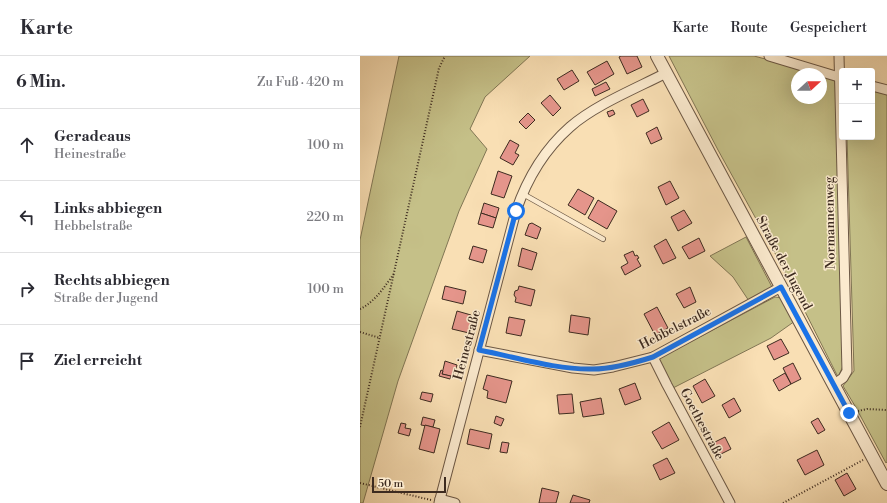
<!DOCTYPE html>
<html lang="de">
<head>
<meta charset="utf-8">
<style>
  :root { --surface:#fff; --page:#f7f7f7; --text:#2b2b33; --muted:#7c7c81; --line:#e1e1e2 }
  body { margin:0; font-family:"Libre Bodoni",serif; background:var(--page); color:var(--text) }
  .controls { position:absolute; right:12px; top:12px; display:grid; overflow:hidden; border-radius:4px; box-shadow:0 4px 16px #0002 }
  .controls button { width:36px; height:36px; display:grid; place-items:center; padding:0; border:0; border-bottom:1px solid var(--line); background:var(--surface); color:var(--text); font:20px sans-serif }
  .compass { position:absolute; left:431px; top:12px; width:36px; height:36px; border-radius:50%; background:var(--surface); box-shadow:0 4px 16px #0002; rotate:69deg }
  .scale { position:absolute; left:12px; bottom:10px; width:74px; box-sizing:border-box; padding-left:4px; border:2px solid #3d2b20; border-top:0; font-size:11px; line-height:14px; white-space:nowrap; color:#3d2b20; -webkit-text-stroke:3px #fbeace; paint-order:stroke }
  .stop { position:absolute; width:12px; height:12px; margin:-9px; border:3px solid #1a73e8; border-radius:50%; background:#fff }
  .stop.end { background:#1a73e8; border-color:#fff; box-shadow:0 1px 4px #0008 }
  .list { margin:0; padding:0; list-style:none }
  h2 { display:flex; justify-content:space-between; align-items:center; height:52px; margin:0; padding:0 16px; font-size:17px }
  h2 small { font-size:13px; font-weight:400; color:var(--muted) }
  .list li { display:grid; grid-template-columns:26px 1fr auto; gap:12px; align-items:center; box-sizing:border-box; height:72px; padding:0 16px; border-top:1px solid var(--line) }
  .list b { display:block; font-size:15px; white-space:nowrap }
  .list p { margin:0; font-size:13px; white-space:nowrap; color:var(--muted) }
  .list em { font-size:13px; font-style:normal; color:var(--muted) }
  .icon { flex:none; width:22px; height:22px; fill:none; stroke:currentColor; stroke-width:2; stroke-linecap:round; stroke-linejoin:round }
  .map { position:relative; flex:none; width:527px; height:447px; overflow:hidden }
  header { display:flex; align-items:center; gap:24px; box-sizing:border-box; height:56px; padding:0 20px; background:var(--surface); border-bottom:1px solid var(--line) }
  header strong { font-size:19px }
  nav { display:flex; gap:22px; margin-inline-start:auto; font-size:14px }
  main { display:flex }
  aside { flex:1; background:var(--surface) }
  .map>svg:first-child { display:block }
  .green { fill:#c5c088; stroke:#817654 }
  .building { fill:#e5958b; stroke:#3d2b20 }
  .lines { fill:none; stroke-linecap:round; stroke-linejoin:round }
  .service-casing { stroke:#6c5845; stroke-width:6 }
  .minor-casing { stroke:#6c5845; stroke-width:11 }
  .tertiary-casing { stroke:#6c5845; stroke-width:14 }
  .path { stroke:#3d2b20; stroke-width:2; stroke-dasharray:1 2; stroke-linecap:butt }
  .service { stroke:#fbeace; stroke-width:4.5 }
  .minor { stroke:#fbeace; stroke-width:9 }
  .tertiary { stroke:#fbeace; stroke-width:12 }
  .route { stroke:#1a73e8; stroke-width:5 }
  .labels { text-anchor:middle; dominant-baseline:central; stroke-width:3; stroke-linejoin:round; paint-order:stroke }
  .street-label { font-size:13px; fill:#3d2b20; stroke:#fbeace }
</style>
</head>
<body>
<header>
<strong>Karte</strong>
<nav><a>Karte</a><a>Route</a><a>Gespeichert</a></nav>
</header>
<main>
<aside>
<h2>6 Min.<small>Zu Fuß · 420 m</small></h2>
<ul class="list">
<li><svg class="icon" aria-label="ahead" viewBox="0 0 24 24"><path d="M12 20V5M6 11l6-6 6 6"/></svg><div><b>Geradeaus</b><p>Heinestraße</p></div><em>100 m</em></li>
<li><svg class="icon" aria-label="left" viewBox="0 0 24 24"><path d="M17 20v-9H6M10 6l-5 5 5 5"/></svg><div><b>Links abbiegen</b><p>Hebbelstraße</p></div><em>220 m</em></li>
<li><svg class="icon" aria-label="right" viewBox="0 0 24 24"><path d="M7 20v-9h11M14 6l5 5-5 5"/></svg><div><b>Rechts abbiegen</b><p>Straße der Jugend</p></div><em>100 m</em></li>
<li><svg class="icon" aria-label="arrive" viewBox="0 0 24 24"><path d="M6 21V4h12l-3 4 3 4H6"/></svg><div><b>Ziel erreicht</b></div></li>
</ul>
</aside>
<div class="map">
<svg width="527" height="447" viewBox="0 0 527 447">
  <rect width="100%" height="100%" fill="#f9dfb4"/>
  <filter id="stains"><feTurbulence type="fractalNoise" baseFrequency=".005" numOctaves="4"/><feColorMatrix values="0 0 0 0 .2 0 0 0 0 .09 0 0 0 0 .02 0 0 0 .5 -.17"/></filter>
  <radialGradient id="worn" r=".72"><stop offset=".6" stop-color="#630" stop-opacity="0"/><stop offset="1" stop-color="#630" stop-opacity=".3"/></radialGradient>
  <g class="green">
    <path d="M39,0H170L125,41L110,73L127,93L99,155L38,325L3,447H0V184Z"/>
    <path d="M309,0H394L461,18H437V42H461V18L476,22L483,310L478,321L421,208L358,94Z"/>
    <path d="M512,34L527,38V406L526,407L495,350L483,330L494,315L487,81H512Z"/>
    <path d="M386,181L413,233L389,245L373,221L350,200Z"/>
    <path d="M415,241L423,242L435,265L411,282L311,333L298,303Z"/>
  </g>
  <g class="building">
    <path d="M261,0H277L282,11L267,18L259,1Z"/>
    <path d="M247,5L254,18L235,29L227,16Z"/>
    <path d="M212,14L219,25L204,34L197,23Z"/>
    <path d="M246,26L250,33L235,40L232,33Z"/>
    <path d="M190,39L201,52L193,60L181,47Z"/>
    <path d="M283,43L289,55L277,61L271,49Z"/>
    <path d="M253,54L255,58L249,61L247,56Z"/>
    <path d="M168,57L175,64L166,73L159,66Z"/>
    <path d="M297,71L302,83L291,88L286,77Z"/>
    <path d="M150,84L159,89L155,97L159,99L153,109L140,102Z"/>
    <path d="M138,115L152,120L144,142L131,138Z"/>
    <path d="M310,125L319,142L306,149L298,131Z"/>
    <path d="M218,133L234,142L225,159L208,149Z"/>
    <path d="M238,144L257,155L247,173L228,162Z"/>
    <path d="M124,147L139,152L136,162L121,157Z"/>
    <path d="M324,154L332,167L318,175L311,161Z"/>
    <path d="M121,157L136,162L133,172L118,168Z"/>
    <path d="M172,167L181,172L177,183L165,179L169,168Z"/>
    <path d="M339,182L345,195L329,203L322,191Z"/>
    <path d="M306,183L316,202L303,208L294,190Z"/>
    <path d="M113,190L127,194L123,207L109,203Z"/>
    <path d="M162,192L177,197L172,214L158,210Z"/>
    <path d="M273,195L275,200L277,199L279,202L277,203L281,210L265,219L261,211L268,207L264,199Z"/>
    <path d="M85,230L106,235L103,248L82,243Z"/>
    <path d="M159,230L175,234L171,250L155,246L156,242L154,239L155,235L158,234Z"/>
    <path d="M330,231L336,246L324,252L316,238Z"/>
    <path d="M297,251L308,272L295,279L284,258Z"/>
    <path d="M97,255L111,259L109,266H112L109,277L92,273Z"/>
    <path d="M211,259L230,262L228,279L209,276Z"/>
    <path d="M149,261L165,264L161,280L146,277Z"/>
    <path d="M421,283L429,297L414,304L407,290Z"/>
    <path d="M85,305L97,309L94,321L82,318Z"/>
    <path d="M433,307L441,323L431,328L423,312Z"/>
    <path d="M81,314L83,315L82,318L91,320L90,323L79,320Z"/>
    <path d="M425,317L431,328L419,335L413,324Z"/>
    <path d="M127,319L152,325L146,347L127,342L128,335L123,333Z"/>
    <path d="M345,323L355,340L342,347L333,330Z"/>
    <path d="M275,327L281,343L265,349L259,333Z"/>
    <path d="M62,336L73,338L71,346L60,343Z"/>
    <path d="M212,338L214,357L199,358L197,339Z"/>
    <path d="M241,342L244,358L223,361L220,346Z"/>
    <path d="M374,342L381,355L369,362L362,349Z"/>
    <path d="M136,360L144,363L141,370L134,367Z"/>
    <path d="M63,361L75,364L73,371L61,369Z"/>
    <path d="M458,362L465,374L458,378L451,366Z"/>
    <path d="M309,366L319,384L302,393L292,376Z"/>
    <path d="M41,367L46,368L45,372L51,373L49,380L38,377Z"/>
    <path d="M65,369L80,373L74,397L59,393Z"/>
    <path d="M110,373L132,378L129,393L107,388Z"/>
    <path d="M365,381L371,393L357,400L351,388Z"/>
    <path d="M142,386L149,387L147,397L140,396Z"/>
    <path d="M457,394L464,409L445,419L437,404Z"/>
    <path d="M307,402L315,417L300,424L293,409Z"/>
    <path d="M487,417L496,433L484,440L475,424Z"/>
    <path d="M182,432L199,436L196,447H179Z"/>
    <path d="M213,439L230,444L229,447H210Z"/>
  </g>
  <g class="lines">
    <defs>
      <path id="service" d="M163,138L243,183"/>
      <g id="minor">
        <path d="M409,0L482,22"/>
        <path d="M512,30L527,34"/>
        <path d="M119,294L213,312L234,314L253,311L293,301L421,231"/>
        <path d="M293,301L307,329L370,447"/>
        <path d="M474,328L483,322L487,315L479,0"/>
        <path d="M80,443L95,447"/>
        <path d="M79,447L156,155C167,123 185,93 210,71C235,49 277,32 306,17"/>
      </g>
      <path id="tertiary" d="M297,0L527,428"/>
    </defs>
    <use href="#service" class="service-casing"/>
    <use href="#minor" class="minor-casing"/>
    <use href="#tertiary" class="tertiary-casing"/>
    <g class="path">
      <path d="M0,253C15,246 24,231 34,218"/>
      <path d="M0,276L20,282"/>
      <path d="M498,355L507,353L527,354"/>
      <path d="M0,371L79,12L85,0"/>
      <path d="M0,427L71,444"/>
      <path d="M423,447L503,404"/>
    </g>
    <use href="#service" class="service"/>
    <use href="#minor" class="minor"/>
    <use href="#tertiary" class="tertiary"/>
  </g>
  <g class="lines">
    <path class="route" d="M156,155L119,294C156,301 196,314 233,313C253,313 274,307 293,301L421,231L489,357"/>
  </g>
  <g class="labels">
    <g class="street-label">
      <text transform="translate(470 167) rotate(-91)">Normannenweg</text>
      <text transform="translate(424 207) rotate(62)">Straße der Jugend</text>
      <text transform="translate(315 272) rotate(-27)">Hebbelstraße</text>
      <text transform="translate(107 289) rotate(-75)">Heinestraße</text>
      <text transform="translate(342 368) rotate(62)">Goethestraße</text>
    </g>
  </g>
  <rect width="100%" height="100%" filter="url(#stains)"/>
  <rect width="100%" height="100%" fill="url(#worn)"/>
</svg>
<div class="controls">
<button>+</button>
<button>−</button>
</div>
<svg class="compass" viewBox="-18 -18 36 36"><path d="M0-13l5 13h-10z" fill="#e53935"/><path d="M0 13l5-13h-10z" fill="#7c7c81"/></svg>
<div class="scale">50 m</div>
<div class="stop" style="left:156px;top:155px"></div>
<div class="stop end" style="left:489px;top:357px"></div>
</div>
</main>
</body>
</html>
